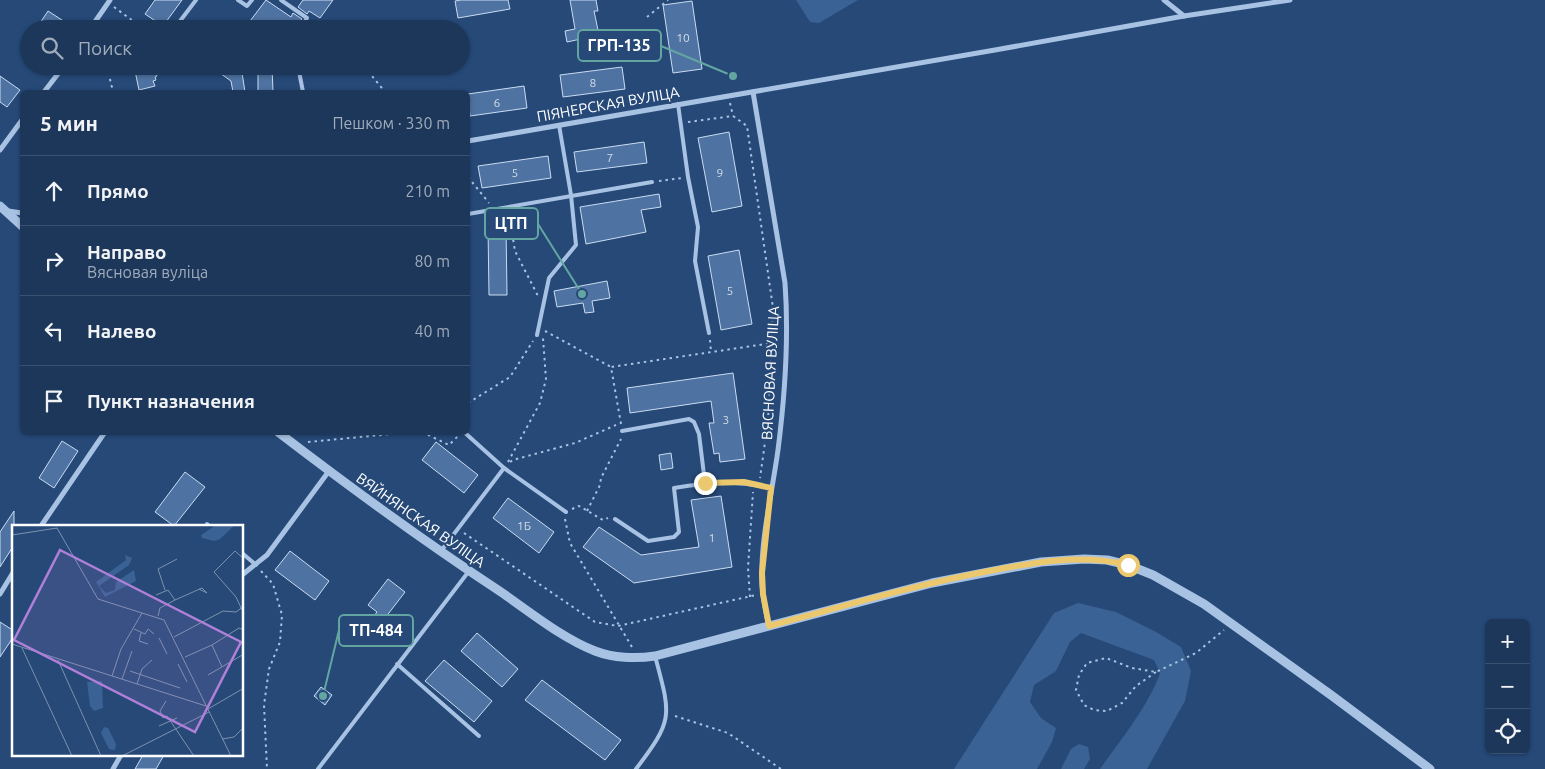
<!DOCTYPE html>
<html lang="ru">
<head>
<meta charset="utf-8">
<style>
  :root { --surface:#1c375a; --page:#294263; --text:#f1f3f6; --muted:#a0acbb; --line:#3a5170 }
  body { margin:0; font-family:Ubuntu,sans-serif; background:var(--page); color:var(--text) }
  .controls { position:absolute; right:15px; bottom:15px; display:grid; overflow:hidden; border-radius:8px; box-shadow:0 1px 4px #0004 }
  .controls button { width:45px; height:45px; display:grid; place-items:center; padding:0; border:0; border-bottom:1px solid var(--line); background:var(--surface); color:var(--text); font:25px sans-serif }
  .stop { position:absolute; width:15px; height:15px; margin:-11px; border:4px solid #ebc86d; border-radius:50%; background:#fff }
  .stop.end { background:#ebc86d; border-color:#fff; box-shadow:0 1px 5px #0008 }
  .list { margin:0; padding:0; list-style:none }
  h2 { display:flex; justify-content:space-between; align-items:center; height:65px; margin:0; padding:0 20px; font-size:21px }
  h2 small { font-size:16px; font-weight:400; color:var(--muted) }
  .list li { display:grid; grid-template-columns:32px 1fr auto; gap:15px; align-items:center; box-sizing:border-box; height:70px; padding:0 20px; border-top:1px solid var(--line) }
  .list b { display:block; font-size:19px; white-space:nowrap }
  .list p { margin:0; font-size:16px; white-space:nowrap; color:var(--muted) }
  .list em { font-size:16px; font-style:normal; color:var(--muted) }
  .icon { flex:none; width:28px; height:28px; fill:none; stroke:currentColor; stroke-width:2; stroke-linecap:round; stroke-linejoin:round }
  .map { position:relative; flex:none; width:1545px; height:769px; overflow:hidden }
  .search { position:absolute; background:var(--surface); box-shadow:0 1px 4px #0004; left:20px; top:20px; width:450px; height:55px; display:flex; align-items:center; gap:12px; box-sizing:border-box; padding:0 18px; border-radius:28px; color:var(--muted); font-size:19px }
  .panel { position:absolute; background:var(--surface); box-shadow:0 1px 4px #0004; left:20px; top:90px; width:450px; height:345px; border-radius:8px }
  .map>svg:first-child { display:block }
  .green { fill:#3a6295 }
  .building { fill:#4e72a1; stroke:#cadcf2 }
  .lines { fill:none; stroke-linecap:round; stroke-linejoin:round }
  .path { stroke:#a8c2e3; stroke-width:2; stroke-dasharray:2.5 4; stroke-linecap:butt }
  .service { stroke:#a8c2e3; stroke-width:4 }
  .minor { stroke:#a8c2e3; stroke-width:5 }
  .tertiary { stroke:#a8c2e3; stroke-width:9 }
  .route { stroke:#ebc86d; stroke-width:6 }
  .labels { text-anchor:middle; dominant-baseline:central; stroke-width:4.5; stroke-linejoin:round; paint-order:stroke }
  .number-label { font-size:12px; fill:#d3dce8 }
  .street-label { font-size:15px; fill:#fff; stroke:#264978 }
  .inset-road { fill:none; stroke:#7d92ae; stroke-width:1 }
  .view { fill:#b080d9; fill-opacity:0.15; stroke:#b080d9; stroke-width:2.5 }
  .inset-edge { fill:none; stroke:#fff; stroke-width:2.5 }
  .leader { fill:none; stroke:#63a6a1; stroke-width:2 }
  .callout-dot { fill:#63a6a1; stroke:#264978; stroke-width:2 }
  .callout { fill:#264978; stroke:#63a6a1; stroke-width:2 }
  .callout-label { font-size:16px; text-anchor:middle; font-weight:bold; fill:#fff }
</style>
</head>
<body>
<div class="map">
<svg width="1545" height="769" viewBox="0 0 1545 769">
  <rect width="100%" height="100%" fill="#264978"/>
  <g class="green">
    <path d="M796,0H858L819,23L810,22Z"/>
    <path d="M1078,603L1116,612L1156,632L1181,647L1191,671L1185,701L1147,769H1100C1120,741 1149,705 1160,673L1154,660L1081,633L1070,642L1056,671L1034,685L1030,702L1041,718L1056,728L1052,742L1037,769H954L1054,613Z"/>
    <path d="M1079,744L1088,747L1090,759L1084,769H1061L1071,749Z"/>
  </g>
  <g class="building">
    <path d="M155,0H182L163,26L145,14Z"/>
    <path d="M266,0L291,17L293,13L302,19L295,29H244Z"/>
    <path d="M303,0H333L320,18L309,11L307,14L298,7Z"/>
    <path d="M461,0H508L510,9L458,18L455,1Z"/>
    <path d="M570,0H596L598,11H594L599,35L567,42L565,31L575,29Z"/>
    <path d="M692,1L702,69L673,73L663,5Z"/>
    <path d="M48,11L65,22L61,29H36Z"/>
    <path d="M134,66H155L157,76L155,77L156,80L153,81L155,86L139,90Z"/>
    <path d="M210,66H241L245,92H233L231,81Z"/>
    <path d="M258,66H272L273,92H258Z"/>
    <path d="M622,67L625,89L563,97L560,75Z"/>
    <path d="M0,76L20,90L7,107L0,102Z"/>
    <path d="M524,86L527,108L470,116L468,94Z"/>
    <path d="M729,132L742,206L712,212L698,138Z"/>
    <path d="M644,142L647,163L577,172L574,152Z"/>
    <path d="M548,156L551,178L482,188L478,166Z"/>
    <path d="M659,194L661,207L641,210L646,232L586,244L580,207Z"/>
    <path d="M488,227H506L507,295H489Z"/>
    <path d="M739,250L752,324L721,330L708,256Z"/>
    <path d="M607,281L610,298L592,301L594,312L585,313L583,303L557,307L554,291Z"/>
    <path d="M733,373L745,459L720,462L719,453L714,454L709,423H714L711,401L630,413L627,388Z"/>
    <path d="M62,441L78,451L54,488L39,478Z"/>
    <path d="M436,442L478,475L464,493L422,460Z"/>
    <path d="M671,453L673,468L661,470L659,455Z"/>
    <path d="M185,472L205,487L174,526L155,512Z"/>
    <path d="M721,496L732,567L634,583L583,547L599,527L641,555L699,547L691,500Z"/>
    <path d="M508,498L554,532L539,553L493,518Z"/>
    <path d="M14,511V545L0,567V532Z"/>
    <path d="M290,551L329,581L315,600L275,570Z"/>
    <path d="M388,579L405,592L382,622L374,616L377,612L368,605Z"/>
    <path d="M0,622L14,631V636L0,657Z"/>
    <path d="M477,633L518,669L502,687L461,651Z"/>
    <path d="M444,660L492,701L474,722L425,681Z"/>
    <path d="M542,680L621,740L605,760L525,700Z"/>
    <path d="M321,687L332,695L325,705L314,696Z"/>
    <path d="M143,755H164L156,769H135Z"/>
  </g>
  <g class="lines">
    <g class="path">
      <path d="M114,7L144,29"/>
      <path d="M647,17L668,0"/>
      <path d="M312,22L323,29"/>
      <path d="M108,66L111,85L115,92"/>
      <path d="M364,66L385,92"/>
      <path d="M730,103L733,116"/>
      <path d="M688,122L733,116L747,126L773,308L768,421L760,478"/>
      <path d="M468,177L489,203"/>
      <path d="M659,181L682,178"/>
      <path d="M509,214L515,251L538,296"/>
      <path d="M545,331L611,367"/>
      <path d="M710,340L711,352"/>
      <path d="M468,403L510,377L533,341"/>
      <path d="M621,424L611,367L779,342"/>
      <path d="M422,432L449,445L458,436"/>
      <path d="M308,442L412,432"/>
      <path d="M508,462L540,403L546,379L543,338"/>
      <path d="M510,462L513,460L575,443L616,425"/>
      <path d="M572,509L579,506L603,520L608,518"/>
      <path d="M587,511L600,485L601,478L621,439"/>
      <path d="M565,519L570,543L632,647"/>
      <path d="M464,533L595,622L618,626L756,595"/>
      <path d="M261,571L273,584L282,615L280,642L269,669L264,705L267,769"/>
      <path d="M750,597L748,568L753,492"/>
      <path d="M1156,672L1136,686L1122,703L1107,711L1094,710L1084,705L1076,690L1079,675L1087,663L1106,658L1132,668L1156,672L1196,653L1224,630"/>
      <path d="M675,716L728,733L781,769"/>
    </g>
    <g class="service">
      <path d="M238,0L247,6L252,0"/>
      <path d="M281,0L307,18L300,29"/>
      <path d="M174,29L196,0"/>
      <path d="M298,66L303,92"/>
      <path d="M678,104L688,177L698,227L695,261L709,333"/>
      <path d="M468,214L652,182"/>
      <path d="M537,335L549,278L576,245L571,195L559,125"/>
      <path d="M622,431L689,419L694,422L699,434L705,483"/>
      <path d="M464,432L504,468L566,512"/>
      <path d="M615,519L648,541L674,537L679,532L674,488C711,482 735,480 771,488"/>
      <path d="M207,524L209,526"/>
      <path d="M441,551L504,468"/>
      <path d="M242,553L256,565"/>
      <path d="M397,664L479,736"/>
      <path d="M318,769L469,571"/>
      <path d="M636,769C674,719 671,716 655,656"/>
    </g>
    <g class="minor">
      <path d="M1164,0L1184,16"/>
      <path d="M90,29L110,0"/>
      <path d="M44,92L64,66"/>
      <path d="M753,92L785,283C789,338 785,395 778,450C772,494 760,540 762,585C763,599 766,613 769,626"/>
      <path d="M468,141L995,50L1184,16L1290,0"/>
      <path d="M0,150L22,120"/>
      <path d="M8,211L22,213"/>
      <path d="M41,526L105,432"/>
      <path d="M242,575L267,555L329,471"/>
      <path d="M0,594L14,571"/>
      <path d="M113,769L121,755"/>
    </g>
    <g class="tertiary">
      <path d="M0,206L22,226"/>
      <path d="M278,432C351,488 425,542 501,592C530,612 562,638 595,651C613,658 636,659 655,656L932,583L1041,562L1084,559L1107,560L1128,565L1153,575L1204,604L1331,695L1430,769"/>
    </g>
  </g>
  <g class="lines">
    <path class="route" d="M705,483L744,482L771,488L762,573L763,594L769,626C841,607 911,586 984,572C1031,563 1081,553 1128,565"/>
  </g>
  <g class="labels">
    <g class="number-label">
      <text x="683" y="37">10</text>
      <text x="593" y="82">8</text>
      <text x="497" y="102">6</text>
      <text x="610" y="157">7</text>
      <text x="515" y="172">5</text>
      <text x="720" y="172">9</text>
      <text x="730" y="290">5</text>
      <text x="726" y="419">3</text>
      <text x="524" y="525">1Б</text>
      <text x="712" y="537">1</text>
    </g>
    <g class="street-label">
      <text transform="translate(608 104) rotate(-10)">ПІЯНЕРСКАЯ ВУЛІЦА</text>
      <text transform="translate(770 373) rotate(-87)">ВЯСНОВАЯ ВУЛІЦА</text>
      <text transform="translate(421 520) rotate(35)">ВЯЙНЯНСКАЯ ВУЛІЦА</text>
    </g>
  </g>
  <g transform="translate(12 525)">
    <rect width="231" height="231" fill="#264978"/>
    <path d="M204,0H223L208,14L202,16L190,13L189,10ZM113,30L120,33L117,40L87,61L94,68L103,65L104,57L122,45L124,56L93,72L84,57L114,35ZM90,156L91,183L82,186L78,181L75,157ZM92,202L96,203L104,219L103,225L97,224L89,208Z" fill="#3a6295"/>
    <path class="inset-road" d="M0,10L45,3L86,74L152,95L219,231M232,34L223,26L202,47L224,72L232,89M153,65L146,44L165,34M144,70L156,65L163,75M146,91L148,83L163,75L190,63L195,68L187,64M122,104L133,109L136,104L142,109M129,108L127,116L136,119M162,112L211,86L224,87L232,81M147,113L155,129M0,119L194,181M200,120L210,142M10,123L60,231M173,132L200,120L227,103L232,105M46,135L89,231M166,139L175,157M118,146L168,163M196,150L232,129M100,151L109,124L130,88M110,154L120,126M125,159L130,144L140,135M154,176L148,186L151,193L155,191L182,231M196,184L232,163M147,201L165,193M210,214L222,212L232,202M110,231L197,187"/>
    <path class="view" d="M48,25L229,117L183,207L2,115Z"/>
    <rect width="231" height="231" class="inset-edge"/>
  </g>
  <path class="leader" d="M733 76L661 46M582 294L538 224M323 696L339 630"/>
  <g class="callout-dot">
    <circle cx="733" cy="76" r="5"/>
    <circle cx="582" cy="294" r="5"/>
    <circle cx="323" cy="696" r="5"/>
  </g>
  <g class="callout">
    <rect x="578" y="30" width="83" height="31" rx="5"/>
    <rect x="485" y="208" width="53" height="31" rx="5"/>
    <rect x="339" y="615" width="74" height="31" rx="5"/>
  </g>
  <g class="callout-label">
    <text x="619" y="51">ГРП-135</text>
    <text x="511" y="229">ЦТП</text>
    <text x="376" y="636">ТП-484</text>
  </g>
</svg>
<div class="controls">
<button>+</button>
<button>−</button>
<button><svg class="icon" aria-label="locate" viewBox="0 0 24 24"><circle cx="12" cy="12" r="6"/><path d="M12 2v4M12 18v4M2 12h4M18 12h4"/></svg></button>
</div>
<div class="stop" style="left:1128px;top:565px"></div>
<div class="stop end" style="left:705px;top:483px"></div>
<div class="search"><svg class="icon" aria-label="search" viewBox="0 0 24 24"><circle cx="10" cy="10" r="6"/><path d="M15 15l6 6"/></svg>Поиск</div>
<section class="panel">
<h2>5 мин<small>Пешком · 330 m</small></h2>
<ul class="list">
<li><svg class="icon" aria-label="ahead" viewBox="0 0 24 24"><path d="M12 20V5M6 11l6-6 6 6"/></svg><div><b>Прямо</b></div><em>210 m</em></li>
<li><svg class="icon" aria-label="right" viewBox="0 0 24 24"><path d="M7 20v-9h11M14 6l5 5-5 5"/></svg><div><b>Направо</b><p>Вясновая вуліца</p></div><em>80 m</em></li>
<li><svg class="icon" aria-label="left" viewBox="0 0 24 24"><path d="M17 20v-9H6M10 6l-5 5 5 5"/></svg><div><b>Налево</b></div><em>40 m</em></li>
<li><svg class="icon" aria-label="arrive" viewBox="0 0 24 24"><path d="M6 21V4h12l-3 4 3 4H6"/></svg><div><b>Пункт назначения</b></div></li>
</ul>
</section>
</div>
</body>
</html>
